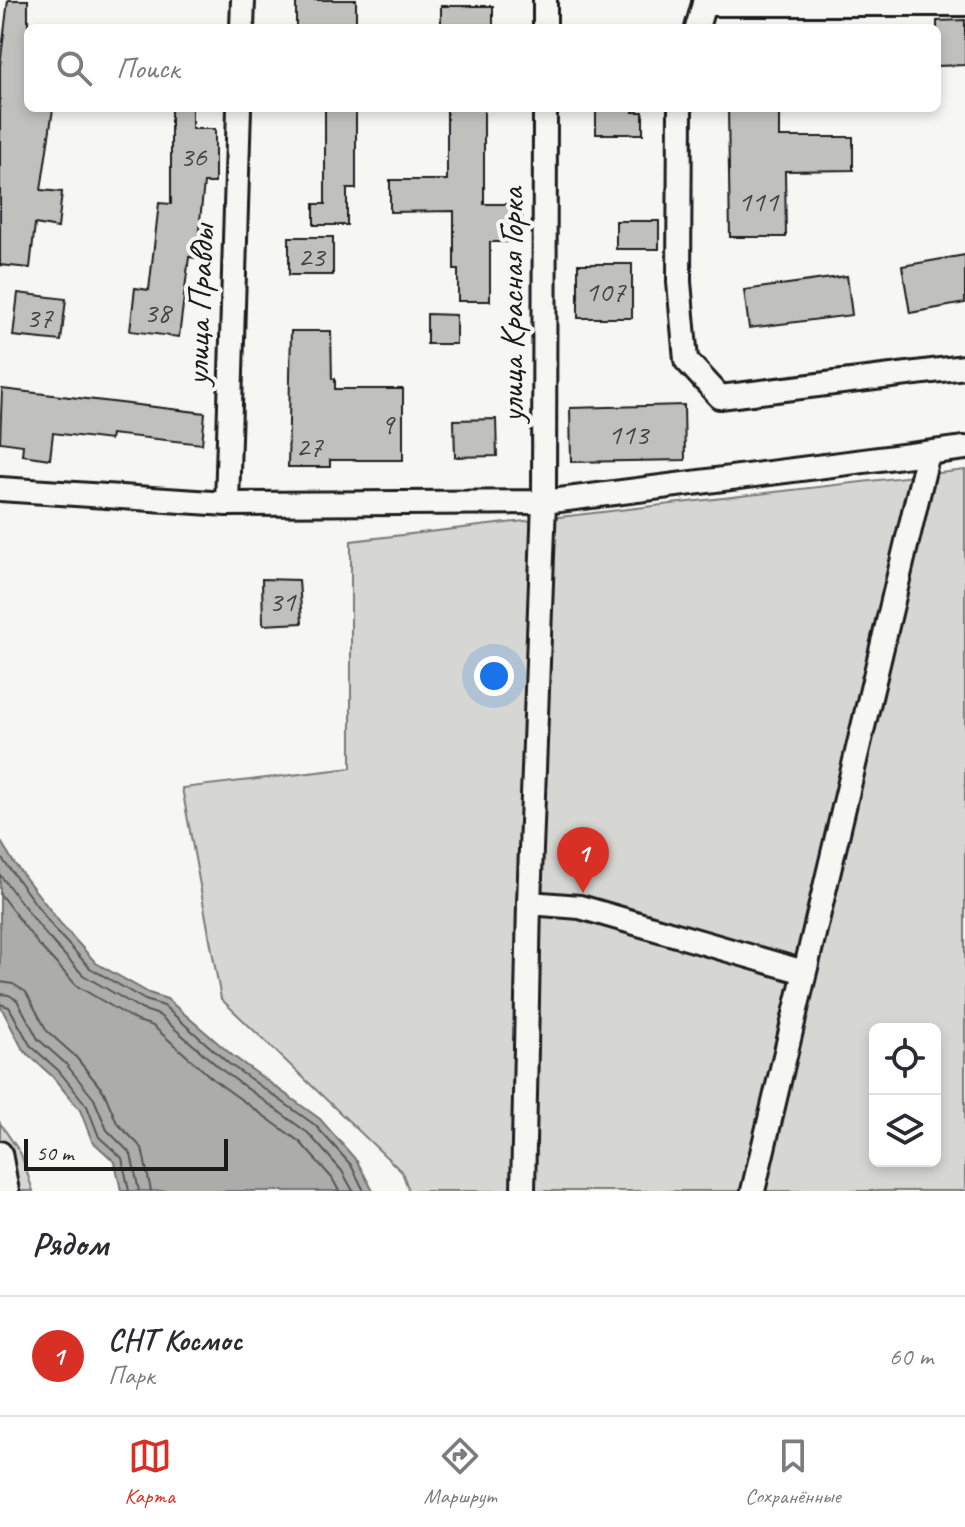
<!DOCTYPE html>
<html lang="ru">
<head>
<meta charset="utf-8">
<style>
  :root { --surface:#fff; --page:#f7f7f7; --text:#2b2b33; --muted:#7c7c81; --line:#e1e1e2; --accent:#d93025 }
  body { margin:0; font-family:Caveat,sans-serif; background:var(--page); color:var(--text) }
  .controls { position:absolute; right:24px; bottom:24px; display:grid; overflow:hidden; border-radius:12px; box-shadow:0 4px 12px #0003 }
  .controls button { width:72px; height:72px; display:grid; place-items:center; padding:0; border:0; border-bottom:2px solid var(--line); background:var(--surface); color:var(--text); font:40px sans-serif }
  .scale { position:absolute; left:24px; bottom:20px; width:204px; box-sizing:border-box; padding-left:8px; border:4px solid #1c1c1c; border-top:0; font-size:22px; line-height:28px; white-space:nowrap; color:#1c1c1c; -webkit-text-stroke:6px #f6f6f2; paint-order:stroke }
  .you { position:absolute; left:494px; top:676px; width:28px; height:28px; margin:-20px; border:6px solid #fff; border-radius:50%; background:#1a73e8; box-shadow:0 0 0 12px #1a73e833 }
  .badge { display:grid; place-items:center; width:52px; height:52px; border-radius:50%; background:var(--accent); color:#fff; font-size:26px; font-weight:700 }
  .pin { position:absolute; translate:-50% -66px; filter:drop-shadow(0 2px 4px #0008) }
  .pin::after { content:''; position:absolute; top:42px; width:28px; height:24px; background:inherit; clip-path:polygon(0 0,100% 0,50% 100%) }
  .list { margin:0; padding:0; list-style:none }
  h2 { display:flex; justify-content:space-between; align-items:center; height:104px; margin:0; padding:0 32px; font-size:34px }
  h2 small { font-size:26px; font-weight:400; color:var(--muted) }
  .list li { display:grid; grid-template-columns:52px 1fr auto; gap:24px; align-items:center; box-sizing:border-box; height:120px; padding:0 32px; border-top:2px solid var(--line) }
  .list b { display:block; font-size:30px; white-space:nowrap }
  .list p { margin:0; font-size:26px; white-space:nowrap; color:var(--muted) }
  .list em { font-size:26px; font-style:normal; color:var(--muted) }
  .icon { flex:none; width:44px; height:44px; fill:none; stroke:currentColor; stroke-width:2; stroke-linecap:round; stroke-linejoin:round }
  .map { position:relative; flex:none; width:965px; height:1191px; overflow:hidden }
  .search { position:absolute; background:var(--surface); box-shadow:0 4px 12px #0003; left:24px; right:24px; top:24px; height:88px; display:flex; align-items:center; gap:20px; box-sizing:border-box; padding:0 28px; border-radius:12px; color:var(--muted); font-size:30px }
  .sheet { height:224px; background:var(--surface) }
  nav { display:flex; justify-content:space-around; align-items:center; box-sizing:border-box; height:112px; border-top:2px solid var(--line); background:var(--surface); font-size:22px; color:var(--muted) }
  nav a { display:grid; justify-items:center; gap:4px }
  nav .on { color:var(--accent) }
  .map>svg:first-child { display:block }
  .green { fill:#d6d6d2; stroke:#797977; stroke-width:2; fill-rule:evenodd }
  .water { fill:#acaca9; stroke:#727271; stroke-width:2 }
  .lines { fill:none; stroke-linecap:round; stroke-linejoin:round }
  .shore { stroke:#565654; stroke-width:2 }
  .building { fill:#c0c0bd; stroke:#1c1c1c; stroke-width:2 }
  .street-casing { stroke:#1c1c1c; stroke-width:28 }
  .street { stroke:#f6f6f2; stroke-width:22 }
  .labels { text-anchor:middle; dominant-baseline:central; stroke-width:8; stroke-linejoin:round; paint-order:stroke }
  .number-label { font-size:30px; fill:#454544 }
  .street-label { font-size:34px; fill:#1c1c1c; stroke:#f6f6f2 }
</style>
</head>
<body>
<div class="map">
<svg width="965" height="1191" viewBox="0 0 965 1191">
  <rect width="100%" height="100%" fill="#f6f6f2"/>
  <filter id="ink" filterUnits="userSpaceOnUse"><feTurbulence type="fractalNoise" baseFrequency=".0125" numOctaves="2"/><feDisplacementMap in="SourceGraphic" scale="16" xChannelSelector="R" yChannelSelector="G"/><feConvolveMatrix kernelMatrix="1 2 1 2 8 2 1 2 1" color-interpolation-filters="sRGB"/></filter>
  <g filter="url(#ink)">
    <g class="green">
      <path d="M965,470V1191H409L402,1172L221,999L182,788L351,768V541ZM875,1029H935V1161H875Z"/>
      <path d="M0,1123L21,1154L33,1191H0Z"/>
    </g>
    <path class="water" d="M0,840L14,863L61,924L96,963L149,993L167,999L233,1056L320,1119L357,1161L373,1191H121L115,1162L92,1141L80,1110L52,1076L23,1050L0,1005Z"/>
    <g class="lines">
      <g class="shore">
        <path d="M0,856L55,930L90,968L145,1000L164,1006L228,1063L315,1125L351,1165L364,1191"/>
        <path d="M0,875L47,936L83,975L141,1009L159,1015L222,1070L308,1133L342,1171L353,1191"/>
        <path d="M0,894L38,944L77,986L135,1020L153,1026L214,1080L300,1142L332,1178L339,1191"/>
        <path d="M0,982L13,984L26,992L47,1031L75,1056L104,1092L117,1123L142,1148L151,1191"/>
        <path d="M0,994L9,995L17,1000L38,1039L66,1064L94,1099L107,1130L131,1154L139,1191"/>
        <path d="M0,1004L9,1007L30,1045L59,1071L87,1106L99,1137L122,1158L129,1191"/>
      </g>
    </g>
    <g class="building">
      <path d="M8,0H28V108L53,109L41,190L62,192L58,228L35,224L30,268L0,265V66Z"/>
      <rect x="296" y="0" width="60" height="28"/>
      <rect x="441" y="6" width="52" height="22"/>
      <path d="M965,20V65L937,66V21Z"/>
      <path d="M171,108H192V129H215V183H204L196,258L189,257L179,337L130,331L135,288L149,290L159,203L171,204Z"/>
      <path d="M325,108H356V189H347V225H314V204H325Z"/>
      <path d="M447,108H484V204H522V242H490V301H458V270H454V211L390,212V180H447Z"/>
      <path d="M596,108H633V112H643V134H596Z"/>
      <path d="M728,108H779V137H853V170L785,171L786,237H730Z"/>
      <rect x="616" y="221" width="43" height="28"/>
      <rect x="289" y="237" width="44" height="38"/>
      <path d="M965,255V303L910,313L902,266Z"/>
      <rect x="578" y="264" width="54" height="54"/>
      <path d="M847,276L852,315L749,328L744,290Z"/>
      <path d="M18,293L66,299L61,341L13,336Z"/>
      <path d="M427,314L456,315V344H427Z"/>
      <path d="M291,331H331L332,379H335V389H403V460H330V467H288Z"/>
      <path d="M2,389L205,413L202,444L111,434L110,440L53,433L50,459L22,455L23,445L0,442Z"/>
      <path d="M684,405L685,460L571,462L570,408Z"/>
      <path d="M496,419L497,456L455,457L454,420Z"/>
      <path d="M262,579L299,580L302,623L263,625Z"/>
    </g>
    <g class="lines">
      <defs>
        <g id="street">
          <path d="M704,4H965"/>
          <path d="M242,28L243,0"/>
          <path d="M545,28V0"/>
          <path d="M697,28L705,0"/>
          <path d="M680,108L679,282L686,360L720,397L965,367"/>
          <path d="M0,489L227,504L544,502L965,448"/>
          <path d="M227,504L239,108"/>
          <path d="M529,903L580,907L804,972"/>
          <path d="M0,1153L7,1191"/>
          <path d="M523,1191L529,903L544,502L545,108"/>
          <path d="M753,1191L928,453"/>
        </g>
      </defs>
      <use href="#street" class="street-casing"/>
      <use href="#street" class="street"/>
    </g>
  </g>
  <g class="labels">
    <g class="number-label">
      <text x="193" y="156">36</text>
      <text x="758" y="201">111</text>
      <text x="311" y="256">23</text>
      <text x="605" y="291">107</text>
      <text x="157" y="312">38</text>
      <text x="39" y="317">37</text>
      <text x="387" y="424">9</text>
      <text x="628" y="434">113</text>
      <text x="309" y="446">27</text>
      <text x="282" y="601">31</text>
    </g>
    <g class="street-label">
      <text transform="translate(199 305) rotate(-88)">улица Правды</text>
      <text transform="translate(511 305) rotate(-90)">улица Красная Горка</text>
    </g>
  </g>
</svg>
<div class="controls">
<button><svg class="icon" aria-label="locate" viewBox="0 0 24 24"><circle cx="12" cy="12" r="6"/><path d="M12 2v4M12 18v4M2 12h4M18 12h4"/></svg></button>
<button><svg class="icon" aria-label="layers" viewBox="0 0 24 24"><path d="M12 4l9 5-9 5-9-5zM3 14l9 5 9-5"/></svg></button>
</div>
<div class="scale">50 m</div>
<div class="you"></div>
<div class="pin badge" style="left:583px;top:893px">1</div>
<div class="search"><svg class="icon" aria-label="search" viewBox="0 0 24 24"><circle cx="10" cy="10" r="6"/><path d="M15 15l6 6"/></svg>Поиск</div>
</div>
<section class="sheet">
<h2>Рядом<small></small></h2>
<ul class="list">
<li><span class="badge">1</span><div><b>СНТ Космос</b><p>Парк</p></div><em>60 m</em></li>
</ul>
</section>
<nav>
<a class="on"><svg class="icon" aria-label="map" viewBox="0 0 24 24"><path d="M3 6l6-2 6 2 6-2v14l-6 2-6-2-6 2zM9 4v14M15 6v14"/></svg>Карта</a>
<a><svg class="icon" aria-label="directions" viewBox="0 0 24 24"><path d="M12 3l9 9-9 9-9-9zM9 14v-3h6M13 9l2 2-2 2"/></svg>Маршрут</a>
<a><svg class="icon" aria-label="saved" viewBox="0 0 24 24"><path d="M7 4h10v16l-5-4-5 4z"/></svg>Сохранённые</a>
</nav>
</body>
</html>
